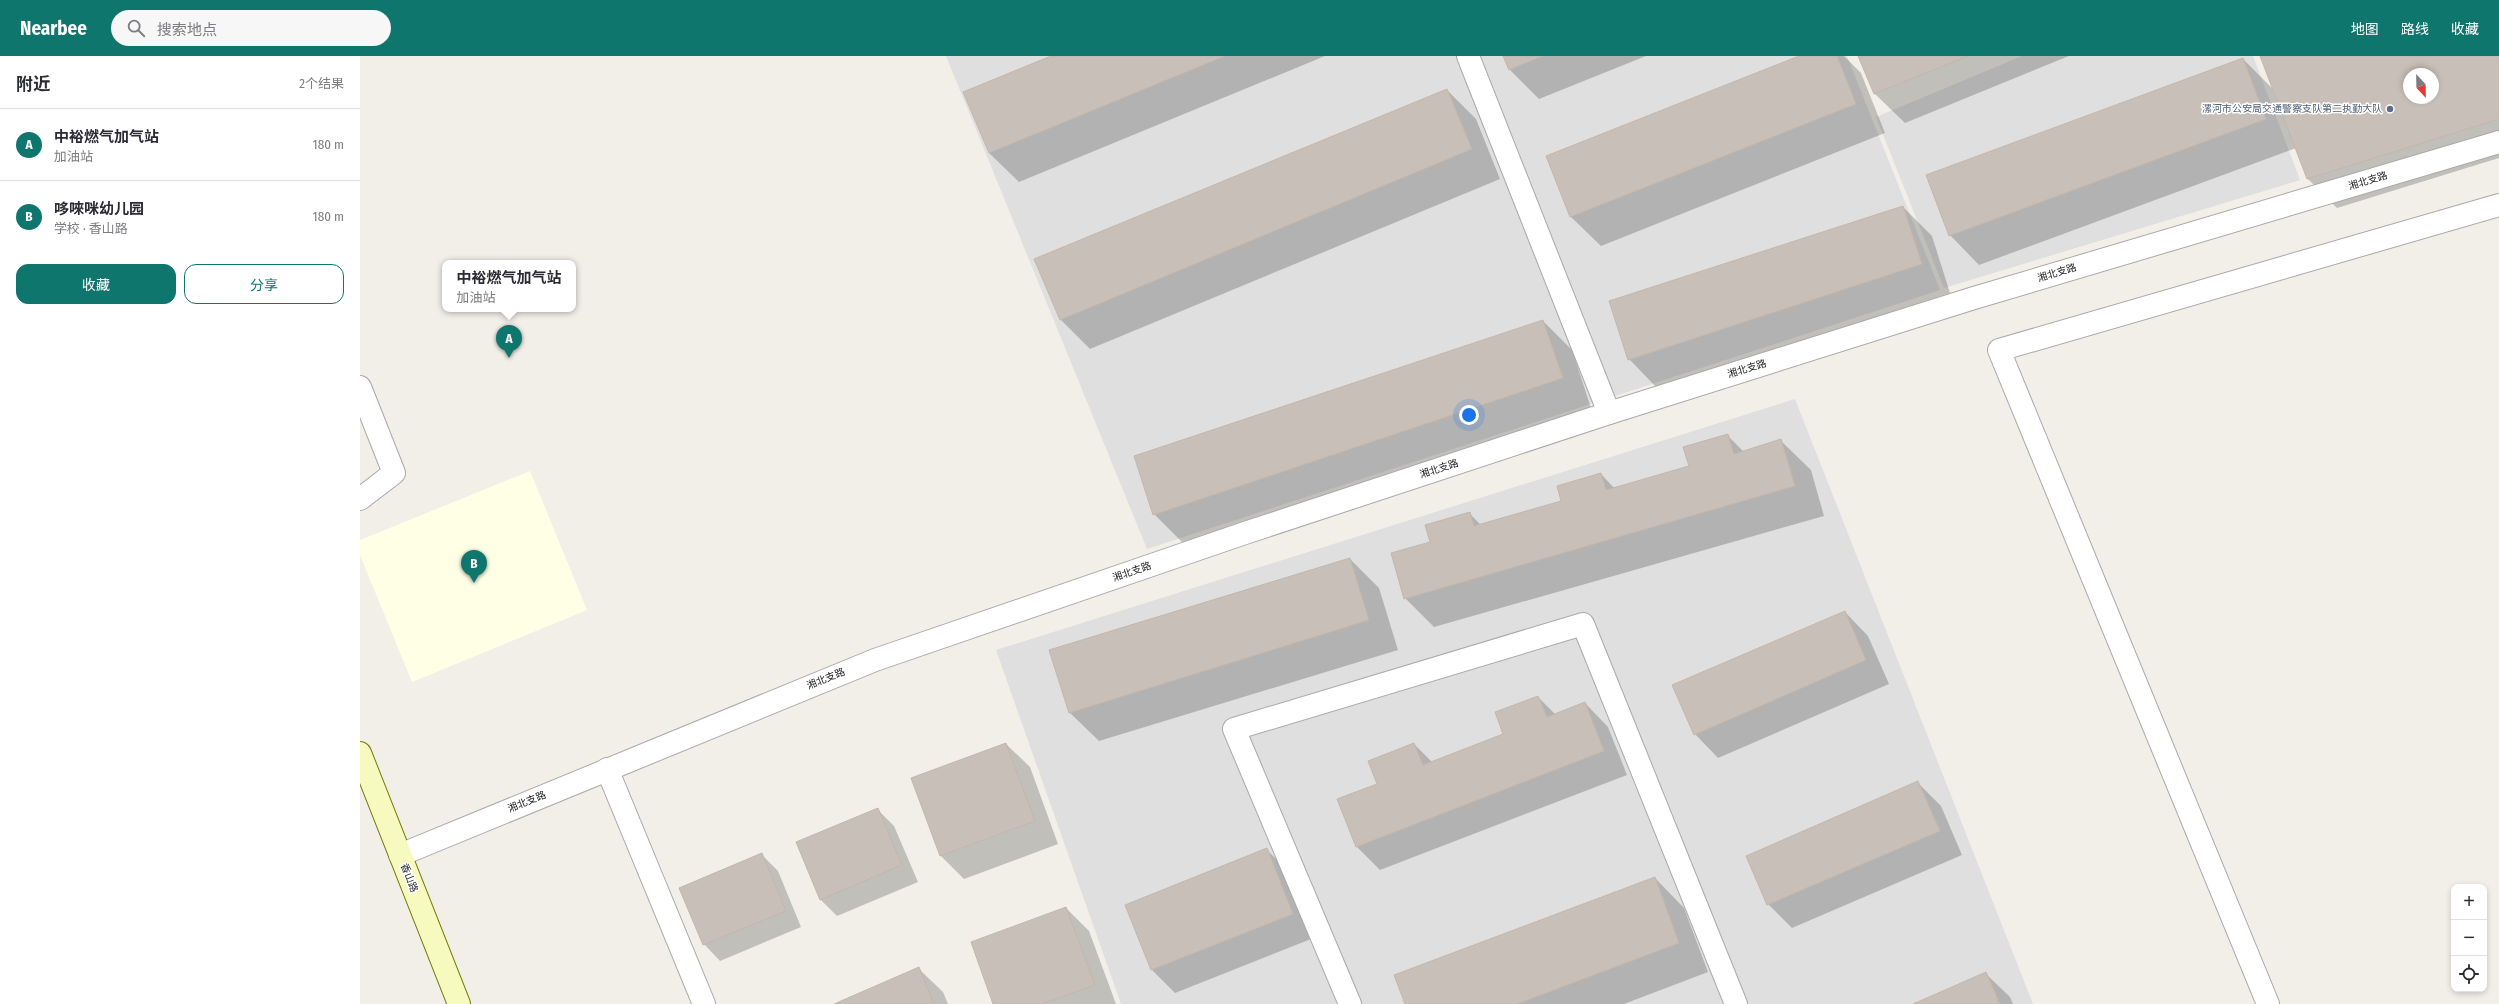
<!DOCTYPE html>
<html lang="zh">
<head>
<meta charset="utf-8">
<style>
  :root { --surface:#fff; --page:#f7f7f7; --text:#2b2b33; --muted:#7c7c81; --line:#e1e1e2; --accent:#0f766e }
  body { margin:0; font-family:"Fira Sans Condensed","Noto Sans SC",sans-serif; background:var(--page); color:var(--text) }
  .controls { position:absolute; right:12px; bottom:12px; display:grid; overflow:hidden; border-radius:8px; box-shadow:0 2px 6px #0003 }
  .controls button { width:36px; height:36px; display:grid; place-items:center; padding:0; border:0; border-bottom:1px solid var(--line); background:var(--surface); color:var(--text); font:20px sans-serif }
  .compass { position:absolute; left:2043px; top:12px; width:36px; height:36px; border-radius:50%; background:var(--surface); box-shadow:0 2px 6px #0003; rotate:158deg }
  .you { position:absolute; left:1109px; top:359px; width:14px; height:14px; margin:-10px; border:3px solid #fff; border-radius:50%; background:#1a73e8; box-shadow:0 0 0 6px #1a73e833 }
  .badge { display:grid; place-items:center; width:26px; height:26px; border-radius:50%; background:var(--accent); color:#fff; font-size:13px; font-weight:700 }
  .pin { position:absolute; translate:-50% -33px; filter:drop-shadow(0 1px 2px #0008) }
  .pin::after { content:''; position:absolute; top:21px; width:14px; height:12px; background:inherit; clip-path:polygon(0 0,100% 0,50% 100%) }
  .popup { position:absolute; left:82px; top:204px; width:134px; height:52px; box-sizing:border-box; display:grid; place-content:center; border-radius:8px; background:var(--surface); filter:drop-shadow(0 1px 3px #0005); font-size:13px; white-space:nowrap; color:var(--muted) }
  .popup b { font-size:15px; color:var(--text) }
  .popup::after { content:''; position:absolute; left:50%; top:100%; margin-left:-8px; border:8px solid transparent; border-top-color:var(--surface) }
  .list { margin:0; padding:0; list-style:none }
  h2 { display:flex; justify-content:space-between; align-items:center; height:52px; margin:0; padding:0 16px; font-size:17px }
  h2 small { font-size:13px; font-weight:400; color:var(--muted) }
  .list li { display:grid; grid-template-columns:26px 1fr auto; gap:12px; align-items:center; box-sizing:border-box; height:72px; padding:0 16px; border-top:1px solid var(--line) }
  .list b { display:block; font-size:15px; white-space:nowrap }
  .list p { margin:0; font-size:13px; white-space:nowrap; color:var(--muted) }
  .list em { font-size:13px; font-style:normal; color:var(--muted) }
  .actions { display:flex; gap:8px; padding:12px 16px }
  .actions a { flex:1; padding:9px 0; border:1px solid var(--accent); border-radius:12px; text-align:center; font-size:14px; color:var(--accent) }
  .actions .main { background:var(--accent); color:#fff }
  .icon { flex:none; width:22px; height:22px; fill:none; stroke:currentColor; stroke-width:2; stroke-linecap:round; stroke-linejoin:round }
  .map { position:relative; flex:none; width:2139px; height:948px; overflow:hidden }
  header { display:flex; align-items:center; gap:24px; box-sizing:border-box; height:56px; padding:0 20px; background:var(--accent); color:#fff }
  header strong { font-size:19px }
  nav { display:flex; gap:22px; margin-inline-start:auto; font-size:14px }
  .search { width:280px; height:36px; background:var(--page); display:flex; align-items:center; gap:10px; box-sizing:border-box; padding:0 14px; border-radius:22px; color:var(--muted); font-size:15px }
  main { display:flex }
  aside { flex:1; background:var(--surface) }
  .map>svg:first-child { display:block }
  .residential { fill:#e0dfdf }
  .education { fill:#ffffe5 }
  .shadow { fill:#0003; fill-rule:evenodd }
  .building { fill:#c7bfb8; stroke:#c4b6ab; fill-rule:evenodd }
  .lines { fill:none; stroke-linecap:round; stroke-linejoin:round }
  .street-casing { stroke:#a9a9a9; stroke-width:24 }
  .secondary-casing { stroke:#707d05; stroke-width:24 }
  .street { stroke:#fff; stroke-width:22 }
  .secondary { stroke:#f7fabf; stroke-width:22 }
  .service-dot { fill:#5c6f8a; stroke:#fff; stroke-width:1.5 }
  .labels { text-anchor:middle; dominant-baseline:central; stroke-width:3; stroke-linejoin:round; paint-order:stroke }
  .service-label { font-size:10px; fill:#4e5e75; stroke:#fff; text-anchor:end }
  .street-label { font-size:10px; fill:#222; stroke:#fff }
</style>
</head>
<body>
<header>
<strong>Nearbee</strong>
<div class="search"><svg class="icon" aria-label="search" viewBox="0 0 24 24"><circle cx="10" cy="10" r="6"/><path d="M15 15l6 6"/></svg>搜索地点</div>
<nav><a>地图</a><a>路线</a><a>收藏</a></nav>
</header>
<main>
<aside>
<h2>附近<small>2个结果</small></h2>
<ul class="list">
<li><span class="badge">A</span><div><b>中裕燃气加气站</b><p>加油站</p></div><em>180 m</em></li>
<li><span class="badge">B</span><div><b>哆唻咪幼儿园</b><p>学校 · 香山路</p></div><em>180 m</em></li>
</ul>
<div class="actions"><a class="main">收藏</a><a>分享</a></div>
</aside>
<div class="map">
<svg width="2139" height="948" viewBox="0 0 2139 948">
  <rect width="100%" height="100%" fill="#f2efe9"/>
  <g class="residential">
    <path d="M586,0H1487L1580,234L787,493Z"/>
    <path d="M1662,0H1893L1940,124L1584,232L1516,61Z"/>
    <path d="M1435,343L1673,948H761L636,594Z"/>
  </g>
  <path class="education" d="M170,415L227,554L52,626L0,499V484Z"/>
  <g class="shadow">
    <path d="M694,0H965L659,126L629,97Z"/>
    <path d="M1144,0H1286L1179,43L1149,13Z"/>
    <path d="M1442,0H1484L1501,17L1525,77L1241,190L1211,161L1187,100Z"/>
    <path d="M1500,0H1709L1545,67L1515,38Z"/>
    <path d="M1901,0H2139V102L1977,152L1948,123L1936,92L1619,209L1590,179L1883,3L1914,34ZM2049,18H2073V42H2049Z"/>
    <path d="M1087,34L1116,63L1140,123L730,293L700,263Z"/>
    <path d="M1543,151L1572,180L1590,237L1298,333L1269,303Z"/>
    <path d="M1183,265L1212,294L1231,352L824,488L794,458Z"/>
    <path d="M1367,379L1384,396L1421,385L1451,414L1464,460L1074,571L1045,542L1072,487L1109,457L1121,469L1202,446L1241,418L1255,433L1330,411Z"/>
    <path d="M990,503L1019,532L1038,594L739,685L709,656Z"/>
    <path d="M1485,556L1508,580L1529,628L1358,702L1335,678Z"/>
    <path d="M1178,641L1196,659L1225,647L1248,671L1267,719L1020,814L997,791L1018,729L1054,688L1072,706L1144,679Z"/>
    <path d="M646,688L670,711L698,788L604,823L580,799Z"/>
    <path d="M1558,727L1581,750L1602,799L1432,872L1408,848Z"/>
    <path d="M518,754L534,770L558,826L477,860L460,843Z"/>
    <path d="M907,794L930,817L956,881L815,937L792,914L766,850Z"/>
    <path d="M402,799L418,815L441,871L360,905L344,888Z"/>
    <path d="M1295,822L1324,852L1348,916L1264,948H1046Z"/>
    <path d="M706,852L729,875L756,948H634Z"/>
    <path d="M559,913L583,936L588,948H477Z"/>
    <path d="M1626,918L1650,941L1653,948H1556Z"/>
  </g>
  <g class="building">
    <path d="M691,0H865L629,97L603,36Z"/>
    <path d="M1143,0H1183L1149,14Z"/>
    <path d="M1439,0H1477L1496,48L1210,161L1186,100Z"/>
    <path d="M1498,0H1608L1514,38Z"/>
    <path d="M1900,0H2139V63L1947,123ZM2049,18H2073V42H2049Z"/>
    <path d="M1883,2L1906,63L1589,180L1566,119Z"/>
    <path d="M1087,33L1112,93L700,264L674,203Z"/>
    <path d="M1543,150L1562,208L1268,304L1249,245Z"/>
    <path d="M1183,264L1203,322L793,459L774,400Z"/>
    <path d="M1368,378L1374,398L1421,383L1435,430L1044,543L1031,497L1070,486L1065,469L1110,456L1114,470L1201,445L1197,430L1241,417L1246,434L1329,410L1323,391Z"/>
    <path d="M990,502L1009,564L709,657L689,594Z"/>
    <path d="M1485,555L1506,604L1334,679L1312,629Z"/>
    <path d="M1178,640L1187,661L1225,646L1244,695L996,791L977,743L1017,728L1008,705L1054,687L1063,709L1143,678L1135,656Z"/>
    <path d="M646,687L675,765L580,800L551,722Z"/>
    <path d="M1558,725L1580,775L1407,849L1386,800Z"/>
    <path d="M518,752L542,809L460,844L436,786Z"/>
    <path d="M907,792L933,858L791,914L765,849Z"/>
    <path d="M402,797L426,855L343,889L319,832Z"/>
    <path d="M1295,821L1319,887L1157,948H1045L1034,919Z"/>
    <path d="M706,851L735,929L682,948H633L611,886Z"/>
    <path d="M559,911L574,948H474Z"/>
    <path d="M1626,916L1640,948H1553Z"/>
  </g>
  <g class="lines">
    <defs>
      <g id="street">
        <path d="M1108,0L1249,357"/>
        <path d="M0,331L34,417L0,443"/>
        <path d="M247,713L344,948"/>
        <path d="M40,799L515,604L885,477L1249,357L1614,242L2139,86"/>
        <path d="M990,948L874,673L1223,568L1376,948"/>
        <path d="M1908,948L1639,294L2139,149"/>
      </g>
      <path id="secondary" d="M0,697L99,948"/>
    </defs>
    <use href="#street" class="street-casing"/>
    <use href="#secondary" class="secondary-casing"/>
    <use href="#street" class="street"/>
    <use href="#secondary" class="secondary"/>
  </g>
  <circle class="service-dot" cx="2030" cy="53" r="4"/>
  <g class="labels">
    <g class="service-label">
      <text x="2022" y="53">漯河市公安局交通警察支队第二执勤大队</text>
    </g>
    <g class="street-label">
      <text transform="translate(2008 125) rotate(-17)">湘北支路</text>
      <text transform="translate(1697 217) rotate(-17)">湘北支路</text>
      <text transform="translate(1387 313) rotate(-17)">湘北支路</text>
      <text transform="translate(1079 413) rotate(-18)">湘北支路</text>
      <text transform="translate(772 516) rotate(-19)">湘北支路</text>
      <text transform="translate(466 623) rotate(-22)">湘北支路</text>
      <text transform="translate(167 746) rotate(-22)">湘北支路</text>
      <text transform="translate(49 822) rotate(69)">香山路</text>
    </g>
  </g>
</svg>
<div class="controls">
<button>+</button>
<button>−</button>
<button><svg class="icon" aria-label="locate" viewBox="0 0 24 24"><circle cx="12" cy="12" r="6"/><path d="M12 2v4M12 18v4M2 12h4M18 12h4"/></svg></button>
</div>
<svg class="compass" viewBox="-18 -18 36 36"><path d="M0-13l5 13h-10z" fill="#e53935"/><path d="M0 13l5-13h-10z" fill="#7c7c81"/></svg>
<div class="you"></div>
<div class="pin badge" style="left:149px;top:302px">A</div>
<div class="popup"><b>中裕燃气加气站</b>加油站</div>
<div class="pin badge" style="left:114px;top:527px">B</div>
</div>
</main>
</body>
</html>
